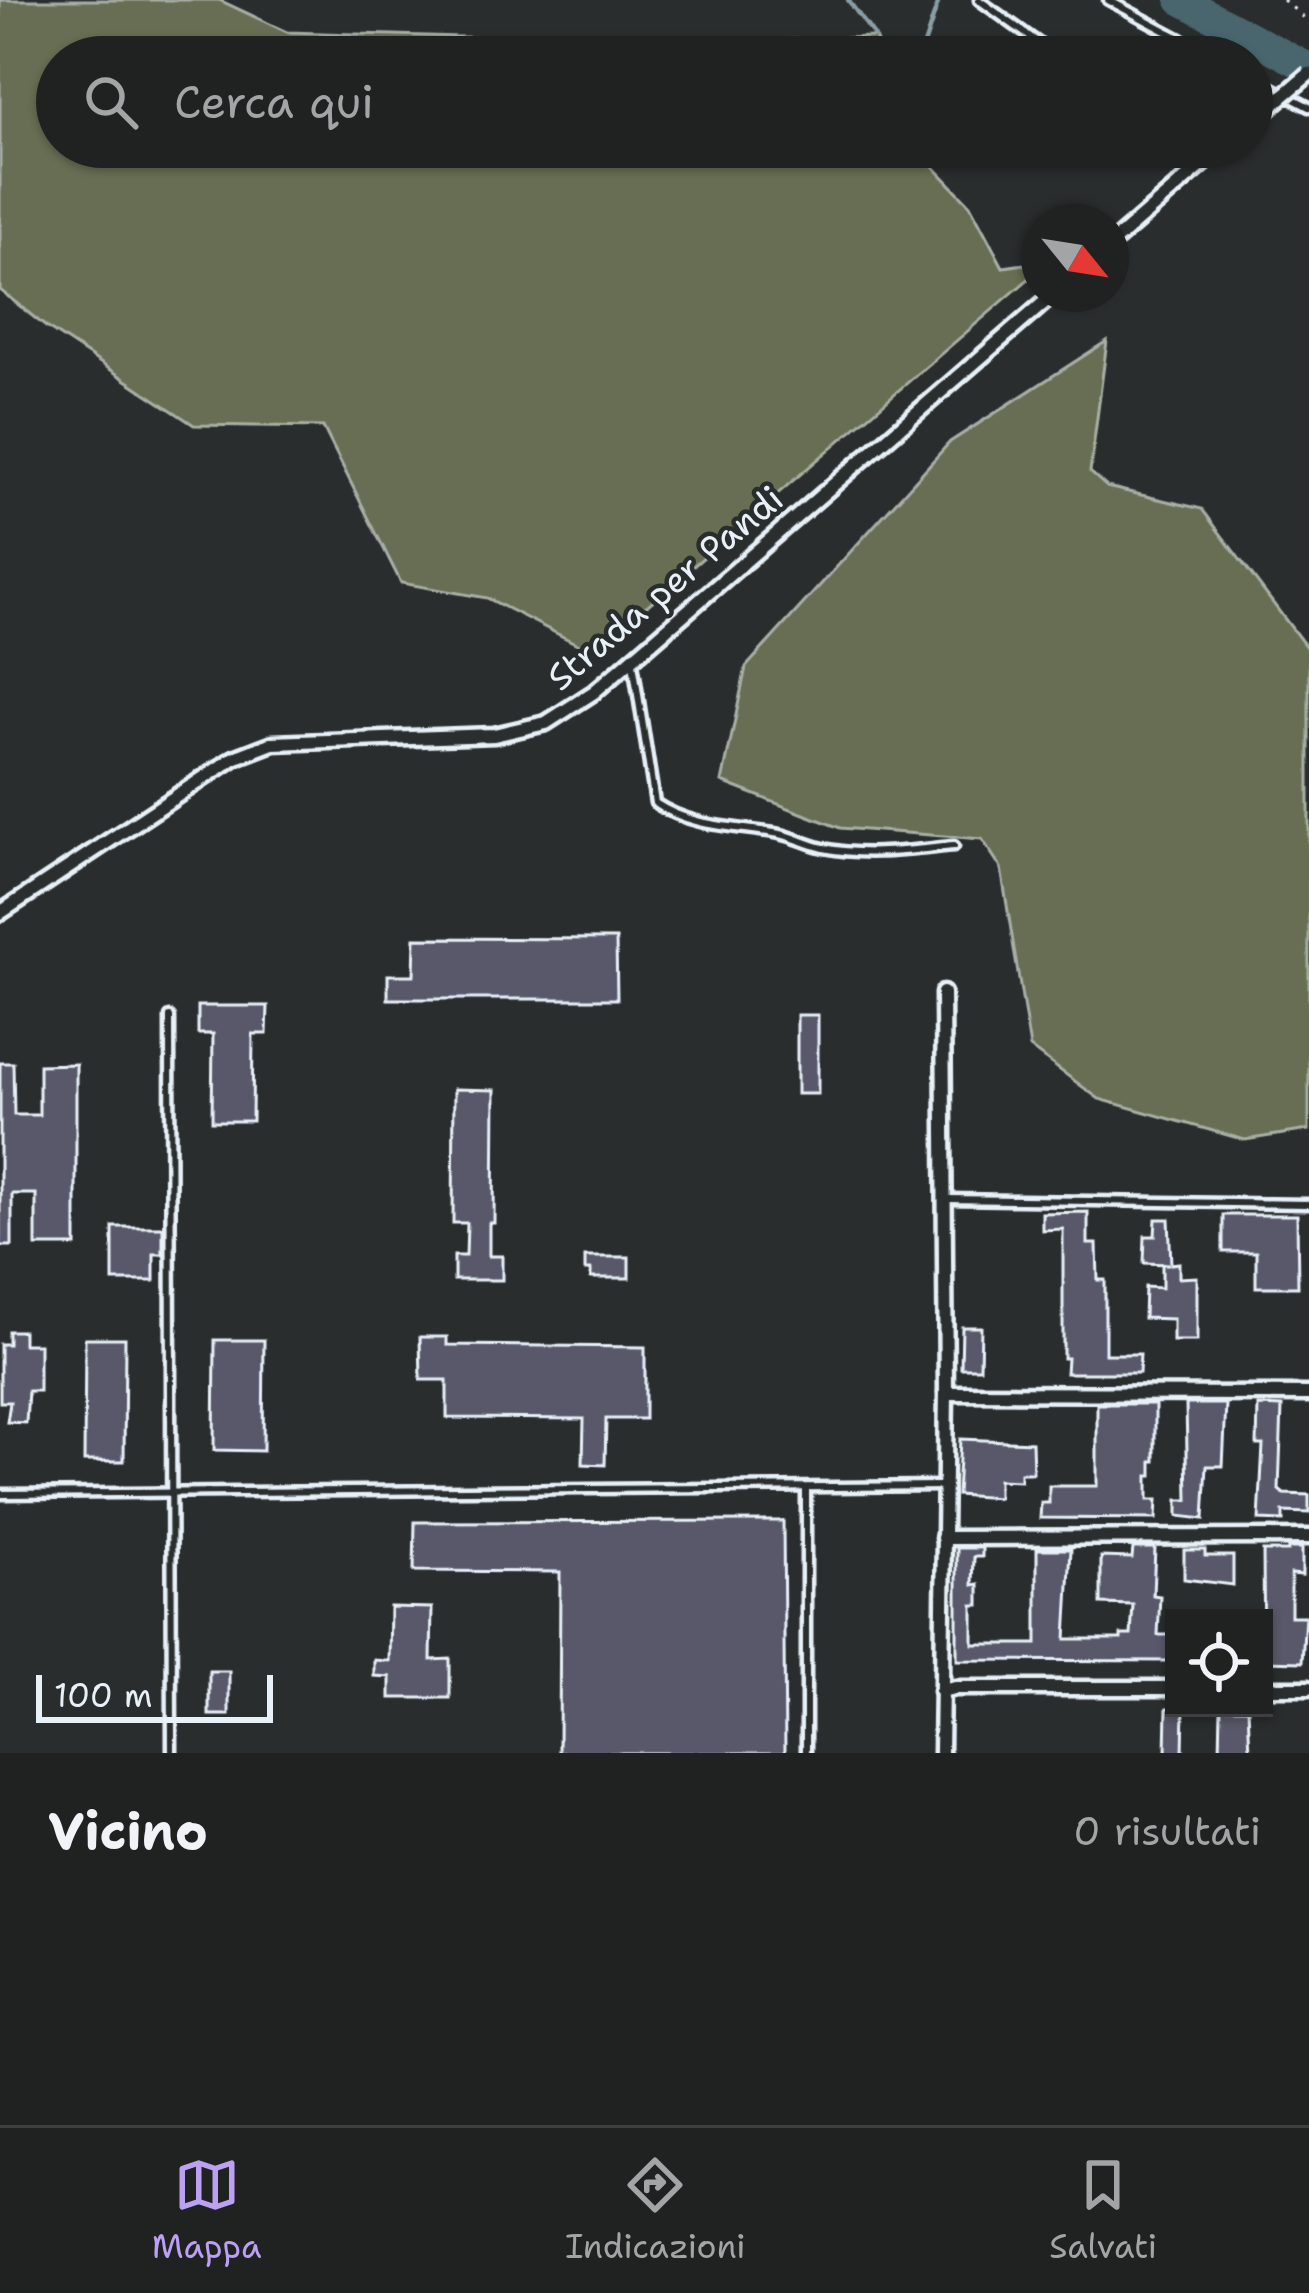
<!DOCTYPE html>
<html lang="it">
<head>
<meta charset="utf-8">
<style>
  :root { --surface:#202222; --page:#282a2a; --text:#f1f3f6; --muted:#a2a4a5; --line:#3d3f40; --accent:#bca0f2 }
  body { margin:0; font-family:"Shantell Sans",sans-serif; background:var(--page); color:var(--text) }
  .controls { position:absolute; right:36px; bottom:36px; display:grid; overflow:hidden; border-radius:0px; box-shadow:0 3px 9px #0004 }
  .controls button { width:108px; height:108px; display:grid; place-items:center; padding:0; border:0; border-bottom:3px solid var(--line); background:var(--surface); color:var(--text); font:60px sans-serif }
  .compass { position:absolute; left:1021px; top:204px; width:108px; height:108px; border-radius:50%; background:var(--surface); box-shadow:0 3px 9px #0004; rotate:120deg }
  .scale { position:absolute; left:36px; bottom:30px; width:237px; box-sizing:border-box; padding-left:12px; border:6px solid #e8f1f8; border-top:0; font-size:33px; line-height:42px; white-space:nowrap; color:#e8f1f8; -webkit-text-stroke:9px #2a2d2e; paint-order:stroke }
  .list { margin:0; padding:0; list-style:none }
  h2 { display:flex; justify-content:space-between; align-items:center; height:156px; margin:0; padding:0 48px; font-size:51px }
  h2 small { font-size:39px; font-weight:400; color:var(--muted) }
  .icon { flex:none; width:66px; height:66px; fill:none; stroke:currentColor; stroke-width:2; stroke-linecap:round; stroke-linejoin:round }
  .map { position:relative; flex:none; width:1309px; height:1753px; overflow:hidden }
  .search { position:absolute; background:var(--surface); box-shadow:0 3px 9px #0004; left:36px; right:36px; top:36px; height:132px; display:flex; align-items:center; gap:30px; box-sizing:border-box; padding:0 42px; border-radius:66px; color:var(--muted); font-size:45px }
  .sheet { height:372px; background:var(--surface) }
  nav { display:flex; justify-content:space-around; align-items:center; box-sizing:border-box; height:168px; border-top:3px solid var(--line); background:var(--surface); font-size:33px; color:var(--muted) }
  nav a { display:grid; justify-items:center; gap:6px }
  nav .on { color:var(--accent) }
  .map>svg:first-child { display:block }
  .green { fill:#686e53; stroke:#a8b0a6; stroke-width:3 }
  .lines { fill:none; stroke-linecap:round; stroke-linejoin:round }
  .stream { stroke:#899ea5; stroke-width:4.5 }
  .river { stroke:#4a666e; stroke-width:30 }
  .building { fill:#58596b; stroke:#e8f1f8; stroke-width:3 }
  .service-casing { stroke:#e8f1f8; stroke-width:15 }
  .minor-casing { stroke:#e8f1f8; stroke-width:21 }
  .path { stroke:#e8f1f8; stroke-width:3; stroke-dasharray:3 9; stroke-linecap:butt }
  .service { stroke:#2a2d2e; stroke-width:6 }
  .minor { stroke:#2a2d2e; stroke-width:12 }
  .minor-bridge-casing { stroke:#e8f1f8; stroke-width:21; stroke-linecap:butt }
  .minor-bridge { stroke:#2a2d2e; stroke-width:12 }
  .labels { text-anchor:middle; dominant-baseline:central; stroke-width:9; stroke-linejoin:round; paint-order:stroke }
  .street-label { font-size:36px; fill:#e8f1f8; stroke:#2a2d2e }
</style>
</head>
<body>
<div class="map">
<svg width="1309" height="1753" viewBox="0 0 1309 1753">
  <rect width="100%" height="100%" fill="#2a2d2e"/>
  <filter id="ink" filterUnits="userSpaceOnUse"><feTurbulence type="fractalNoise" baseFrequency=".00833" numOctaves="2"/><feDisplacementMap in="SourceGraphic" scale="24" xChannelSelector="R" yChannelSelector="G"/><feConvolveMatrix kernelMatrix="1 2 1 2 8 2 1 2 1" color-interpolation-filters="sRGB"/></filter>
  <g filter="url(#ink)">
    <g class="green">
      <path d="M0,0H219L287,32L665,43L875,37L882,57H57V147H915L970,205L1003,267L1039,262V270L593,652L487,598L401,583L323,427L194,425L46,327L0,290Z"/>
      <path d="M1107,341L1090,472L1107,487L1202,509L1309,651V1130L1245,1140L1099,1099L1030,1048L1001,868L982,839L840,828L722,782L746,667L950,442Z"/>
    </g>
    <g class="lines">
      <g class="stream">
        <path d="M848,0L875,37"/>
        <path d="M920,57L939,0"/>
      </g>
      <path class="river" d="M1181,0L1309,68"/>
    </g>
    <g class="building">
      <path d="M415,938L616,939L617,999H388V975H414Z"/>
      <path d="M198,1006H268L267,1034H253L252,1121H212L213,1034H198Z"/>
      <rect x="797" y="1015" width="21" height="79"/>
      <path d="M0,1063H13L14,1115H39V1065L76,1064V1246H36V1194H12V1246H0Z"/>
      <path d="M454,1089L495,1090L494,1223H489V1256H502V1280H454V1256H466L467,1223H453Z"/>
      <path d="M1088,1212V1244H1097L1098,1280H1105V1354H1140L1139,1373H1066L1067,1358H1063V1229L1042,1230V1213Z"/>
      <path d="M1223,1215H1297L1298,1287H1256V1252H1223Z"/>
      <path d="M1156,1219H1169L1171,1264L1179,1263V1278L1197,1277V1341H1173V1319L1144,1318L1145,1287L1162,1288V1264H1169L1144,1263L1145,1236H1155Z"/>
      <path d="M113,1227H163V1254H154V1281H113Z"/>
      <path d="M585,1257H629V1278H591V1270H585Z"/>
      <path d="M962,1327H981L980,1368H961Z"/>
      <path d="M8,1331H23V1344H39V1391H28L26,1423L7,1422L10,1402H0V1344H8Z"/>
      <path d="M420,1337H447V1345L645,1347V1419H606L605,1465L583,1464L584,1419L447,1418V1380H421Z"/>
      <path d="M85,1338H125L124,1461H84Z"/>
      <path d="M215,1340H264L263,1451L214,1450Z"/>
      <path d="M1097,1404H1155V1461H1152V1476H1148V1500H1157L1156,1519L1040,1518L1041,1503H1049V1486H1097Z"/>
      <path d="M1186,1404H1226L1223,1466H1207L1204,1519L1178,1516V1500H1188Z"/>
      <path d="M1258,1406L1282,1407L1279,1490L1284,1494L1309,1495V1513L1283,1512V1521L1259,1520L1263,1445H1257Z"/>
      <path d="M960,1439L1032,1442L1033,1473H1020V1481L998,1480V1498L957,1495Z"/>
      <path d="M783,1521L785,1753H559L560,1572L414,1571L415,1522Z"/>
      <path d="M957,1548H982V1557H974L973,1585L979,1584V1605H973V1644H1037V1549H1071L1066,1639H1121V1635H1131L1133,1605L1101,1604V1557L1132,1558L1133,1548H1155L1153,1595L1160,1596L1158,1635H1174V1661L957,1660Z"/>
      <path d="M1288,1548H1302V1575L1291,1574V1616H1305L1302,1662L1264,1661L1263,1551H1288Z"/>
      <path d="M1184,1550H1205V1556H1233V1585L1184,1579Z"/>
      <path d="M390,1607L432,1608L431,1660L450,1659V1698H390V1677L374,1676V1660L389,1661Z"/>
      <rect x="209" y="1671" width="20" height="44"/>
      <path d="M1167,1708H1184L1183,1753H1166Z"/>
      <path d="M1221,1708H1248L1250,1753H1220Z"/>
    </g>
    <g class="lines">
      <defs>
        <g id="service">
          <path d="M979,0L1058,57"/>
          <path d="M1108,0L1215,57"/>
          <path d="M1252,77L1309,107"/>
          <path d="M1171,147L1195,167"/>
          <path d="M633,663L655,803C692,828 736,826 780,834C795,837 809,845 824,848C866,857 911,850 954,846"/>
          <path d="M170,1017L172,1753"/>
          <path d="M947,1199L1309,1204"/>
          <path d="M0,1494L944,1486"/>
          <path d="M806,1753V1488"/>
        </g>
        <g id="minor">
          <path d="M1111,244L1223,147"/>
          <path d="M0,913L234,758L273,743L494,735L546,723L594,692L1054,294"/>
          <path d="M946,1393L1309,1394"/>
          <path d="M943,1538L1309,1537"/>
          <path d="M1264,1688H1309"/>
          <path d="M941,1691L955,1688H1174"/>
          <path d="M941,1753L946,1393L943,993"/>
        </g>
      </defs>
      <use href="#service" class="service-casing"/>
      <use href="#minor" class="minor-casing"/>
      <path class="path" d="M1283,0L1309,22"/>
      <use href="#service" class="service"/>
      <use href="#minor" class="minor"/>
      <defs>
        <path id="minor-bridge" d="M1252,122L1309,74"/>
      </defs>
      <use href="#minor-bridge" class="minor-bridge-casing"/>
      <use href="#minor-bridge" class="minor-bridge"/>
    </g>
  </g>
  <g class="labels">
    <g class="street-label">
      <text transform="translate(665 588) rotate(-40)">Strada per Pandi</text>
    </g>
  </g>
</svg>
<div class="controls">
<button><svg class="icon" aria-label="locate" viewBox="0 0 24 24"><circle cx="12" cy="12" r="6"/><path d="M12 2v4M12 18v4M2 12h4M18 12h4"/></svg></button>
</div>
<svg class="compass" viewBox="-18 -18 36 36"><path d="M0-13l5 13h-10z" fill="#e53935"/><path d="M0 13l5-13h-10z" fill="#a2a4a5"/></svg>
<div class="scale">100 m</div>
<div class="search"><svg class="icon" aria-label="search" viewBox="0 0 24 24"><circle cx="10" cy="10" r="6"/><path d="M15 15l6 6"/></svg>Cerca qui</div>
</div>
<section class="sheet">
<h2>Vicino<small>0 risultati</small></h2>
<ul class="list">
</ul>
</section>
<nav>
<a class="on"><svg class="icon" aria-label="map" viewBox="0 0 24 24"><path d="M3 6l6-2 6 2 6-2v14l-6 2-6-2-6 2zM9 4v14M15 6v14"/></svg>Mappa</a>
<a><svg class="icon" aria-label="directions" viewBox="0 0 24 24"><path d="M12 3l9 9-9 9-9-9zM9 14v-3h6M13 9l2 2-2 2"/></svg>Indicazioni</a>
<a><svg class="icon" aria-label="saved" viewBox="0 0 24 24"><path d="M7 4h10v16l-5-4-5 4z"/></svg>Salvati</a>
</nav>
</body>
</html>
